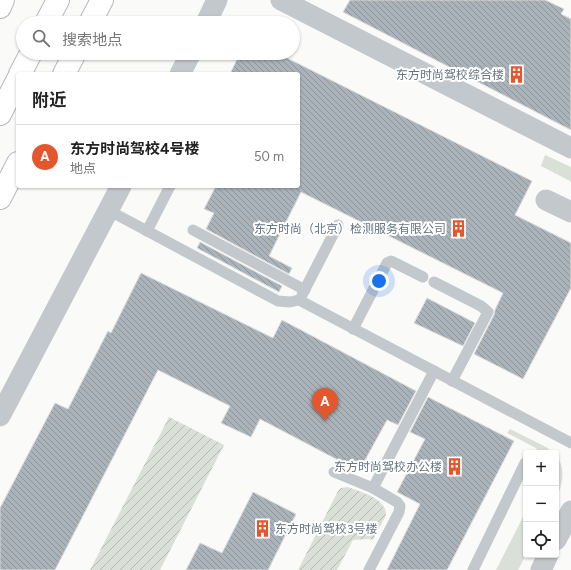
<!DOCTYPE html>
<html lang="zh">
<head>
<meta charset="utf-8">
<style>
  :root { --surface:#fff; --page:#f2f2f2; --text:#222; --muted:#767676; --line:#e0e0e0; --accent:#e4572e }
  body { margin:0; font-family:Figtree,"Noto Sans SC",sans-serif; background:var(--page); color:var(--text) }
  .controls { position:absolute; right:12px; bottom:12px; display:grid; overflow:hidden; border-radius:4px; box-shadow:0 1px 3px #0004 }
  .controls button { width:36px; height:36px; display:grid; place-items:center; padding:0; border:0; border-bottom:1px solid var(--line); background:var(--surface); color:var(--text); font:20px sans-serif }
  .you { position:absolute; left:379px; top:281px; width:14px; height:14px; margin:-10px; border:3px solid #fff; border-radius:50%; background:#1a73e8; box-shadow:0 0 0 6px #1a73e833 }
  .badge { display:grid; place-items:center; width:26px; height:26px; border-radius:50%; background:var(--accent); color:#fff; font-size:13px; font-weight:700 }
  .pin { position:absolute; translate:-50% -33px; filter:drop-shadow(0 1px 2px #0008) }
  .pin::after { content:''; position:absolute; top:21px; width:14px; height:12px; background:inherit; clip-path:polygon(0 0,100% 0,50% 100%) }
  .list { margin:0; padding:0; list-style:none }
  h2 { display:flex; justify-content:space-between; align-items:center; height:52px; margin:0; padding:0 16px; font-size:17px }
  h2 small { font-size:13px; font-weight:400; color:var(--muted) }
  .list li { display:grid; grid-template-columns:26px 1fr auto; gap:12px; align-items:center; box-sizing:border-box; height:64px; padding:0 16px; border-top:1px solid var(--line) }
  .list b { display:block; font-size:15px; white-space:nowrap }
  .list p { margin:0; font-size:13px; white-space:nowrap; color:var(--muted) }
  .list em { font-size:13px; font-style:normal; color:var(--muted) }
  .icon { flex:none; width:22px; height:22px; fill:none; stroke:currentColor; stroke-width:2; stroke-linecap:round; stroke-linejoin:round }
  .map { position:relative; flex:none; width:571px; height:570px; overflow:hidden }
  .search { position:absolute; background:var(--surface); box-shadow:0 1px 3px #0004; left:16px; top:16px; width:284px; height:44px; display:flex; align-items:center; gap:10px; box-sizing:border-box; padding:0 14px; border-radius:22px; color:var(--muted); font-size:15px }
  .panel { position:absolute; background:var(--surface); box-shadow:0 1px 3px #0004; left:16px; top:72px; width:284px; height:116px; border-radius:4px }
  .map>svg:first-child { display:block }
  .grass { fill:#dadfd7 }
  .garden { fill:url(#garden-furrows) }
  .building { fill:url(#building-back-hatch); stroke:#dcdcda }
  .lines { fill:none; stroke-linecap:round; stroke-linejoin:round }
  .secondary-casing { stroke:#b3babf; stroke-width:24 }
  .primary-casing { stroke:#b5babe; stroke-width:24 }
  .lane { stroke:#c3c8cc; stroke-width:11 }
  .street { stroke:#c3c8cc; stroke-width:21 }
  .secondary { stroke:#fff; stroke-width:22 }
  .primary { stroke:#fff; stroke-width:22 }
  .labels { text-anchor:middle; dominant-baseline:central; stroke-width:4; stroke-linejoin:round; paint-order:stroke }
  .poi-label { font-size:12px; fill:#657683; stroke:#fff; text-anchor:end }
</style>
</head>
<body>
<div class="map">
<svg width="571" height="570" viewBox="0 0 571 570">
  <defs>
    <pattern id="garden-furrows" width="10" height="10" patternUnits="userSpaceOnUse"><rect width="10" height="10" fill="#dadfd7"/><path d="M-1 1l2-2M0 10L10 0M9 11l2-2" fill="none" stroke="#b4b9b4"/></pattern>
    <pattern id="building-back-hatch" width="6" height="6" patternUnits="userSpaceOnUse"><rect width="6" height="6" fill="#aab3b9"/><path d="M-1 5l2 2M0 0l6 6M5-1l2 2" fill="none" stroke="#8e969c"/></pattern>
  </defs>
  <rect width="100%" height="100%" fill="#fafaf8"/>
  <g class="grass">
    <path d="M545,155L571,167V183L570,181L541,166Z"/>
    <path d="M510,429L546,447L554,453H541L534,447L507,433Z"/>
    <path d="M556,455C566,468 563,484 556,498Z"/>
    <path d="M526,511V555L518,570H496Z"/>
  </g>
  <g class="garden">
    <path d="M169,417L224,445L160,570H90Z"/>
    <path d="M348,487C360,492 379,496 385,509C386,511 386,513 386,515L373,540L369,539L353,540L337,570H298L338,491L341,488Z"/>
  </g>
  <g class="building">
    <path d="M350,0H545L564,9L561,14L571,19V130L343,12Z"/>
    <path d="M240,53H277L532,181L515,215L571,243V288L523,379L474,354L494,315L495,310L503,293L301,192L269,256L292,268L289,274L206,229L214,213L204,209L216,186H298V74H230Z"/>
    <path d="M200,242L282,286L279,292L197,248Z"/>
    <path d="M141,273L273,338L282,320L416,391L398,425L387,420L359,471L260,419L251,437L221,423L230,406L158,370L55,570H0V508L55,403L68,409L108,331L111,333Z"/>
    <path d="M427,298L475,323L463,346L414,323Z"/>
    <path d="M428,397L514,441L447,570H387L420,504L397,492L425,439L410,432Z"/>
    <path d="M253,492L296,514L268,570H186L200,543L222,553Z"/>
  </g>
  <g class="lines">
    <defs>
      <g id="secondary">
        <path d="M90,23L102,0"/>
        <path d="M64,74L75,53"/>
        <path d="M0,198L18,163"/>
      </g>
      <g id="primary">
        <path d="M0,7L3,0"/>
        <path d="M46,23L58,0"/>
        <path d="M20,74L31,53"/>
        <path d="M0,114L18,79"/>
      </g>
    </defs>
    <use href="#secondary" class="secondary-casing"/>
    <use href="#primary" class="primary-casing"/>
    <g class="lane">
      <path d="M108,210L278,301L290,302L299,300L571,443"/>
      <path d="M193,230L305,290"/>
      <path d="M147,231L170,186"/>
      <path d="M434,282L481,306L488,312L452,381"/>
      <path d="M302,295L338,225"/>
      <path d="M353,329L387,263L391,261L423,277"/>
      <path d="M334,472L373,488L397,502L400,506L399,512L369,570"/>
      <path d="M373,488L434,371"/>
      <path d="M473,570L525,463"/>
    </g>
    <g class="street">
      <path d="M281,0L571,148"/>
      <path d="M206,23L217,0"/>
      <path d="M180,74L191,53"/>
      <path d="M546,200L571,212"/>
      <path d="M0,416L121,186"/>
      <path d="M556,540L571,511"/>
      <path d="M541,570L548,555"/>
    </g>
    <use href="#secondary" class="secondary"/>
    <use href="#primary" class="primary"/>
  </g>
  <defs>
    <symbol id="building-bare" viewBox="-9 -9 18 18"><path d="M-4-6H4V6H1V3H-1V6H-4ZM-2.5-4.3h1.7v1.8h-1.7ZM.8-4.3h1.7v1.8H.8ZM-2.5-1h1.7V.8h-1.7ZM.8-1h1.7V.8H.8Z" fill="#e4572e" stroke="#fff" stroke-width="2.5" paint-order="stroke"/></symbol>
  </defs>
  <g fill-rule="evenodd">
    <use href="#building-bare" x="504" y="62" width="25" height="25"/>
    <use href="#building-bare" x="446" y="216" width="25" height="25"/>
    <use href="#building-bare" x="442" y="454" width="25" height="25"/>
    <use href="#building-bare" x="250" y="516" width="25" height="25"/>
  </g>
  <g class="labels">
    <g class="poi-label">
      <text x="504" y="75">东方时尚驾校综合楼</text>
      <text x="446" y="229">东方时尚（北京）检测服务有限公司</text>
      <text x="442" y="467">东方时尚驾校办公楼</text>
      <text x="275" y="529" text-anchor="start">东方时尚驾校3号楼</text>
    </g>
  </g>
</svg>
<div class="controls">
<button>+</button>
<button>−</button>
<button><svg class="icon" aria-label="locate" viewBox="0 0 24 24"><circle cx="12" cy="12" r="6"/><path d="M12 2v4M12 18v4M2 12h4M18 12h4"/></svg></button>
</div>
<div class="you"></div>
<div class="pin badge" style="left:325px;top:421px">A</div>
<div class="search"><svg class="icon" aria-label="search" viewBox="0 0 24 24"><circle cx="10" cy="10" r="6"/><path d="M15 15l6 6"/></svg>搜索地点</div>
<section class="panel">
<h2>附近<small></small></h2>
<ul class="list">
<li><span class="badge">A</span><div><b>东方时尚驾校4号楼</b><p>地点</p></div><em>50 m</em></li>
</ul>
</section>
</div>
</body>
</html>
